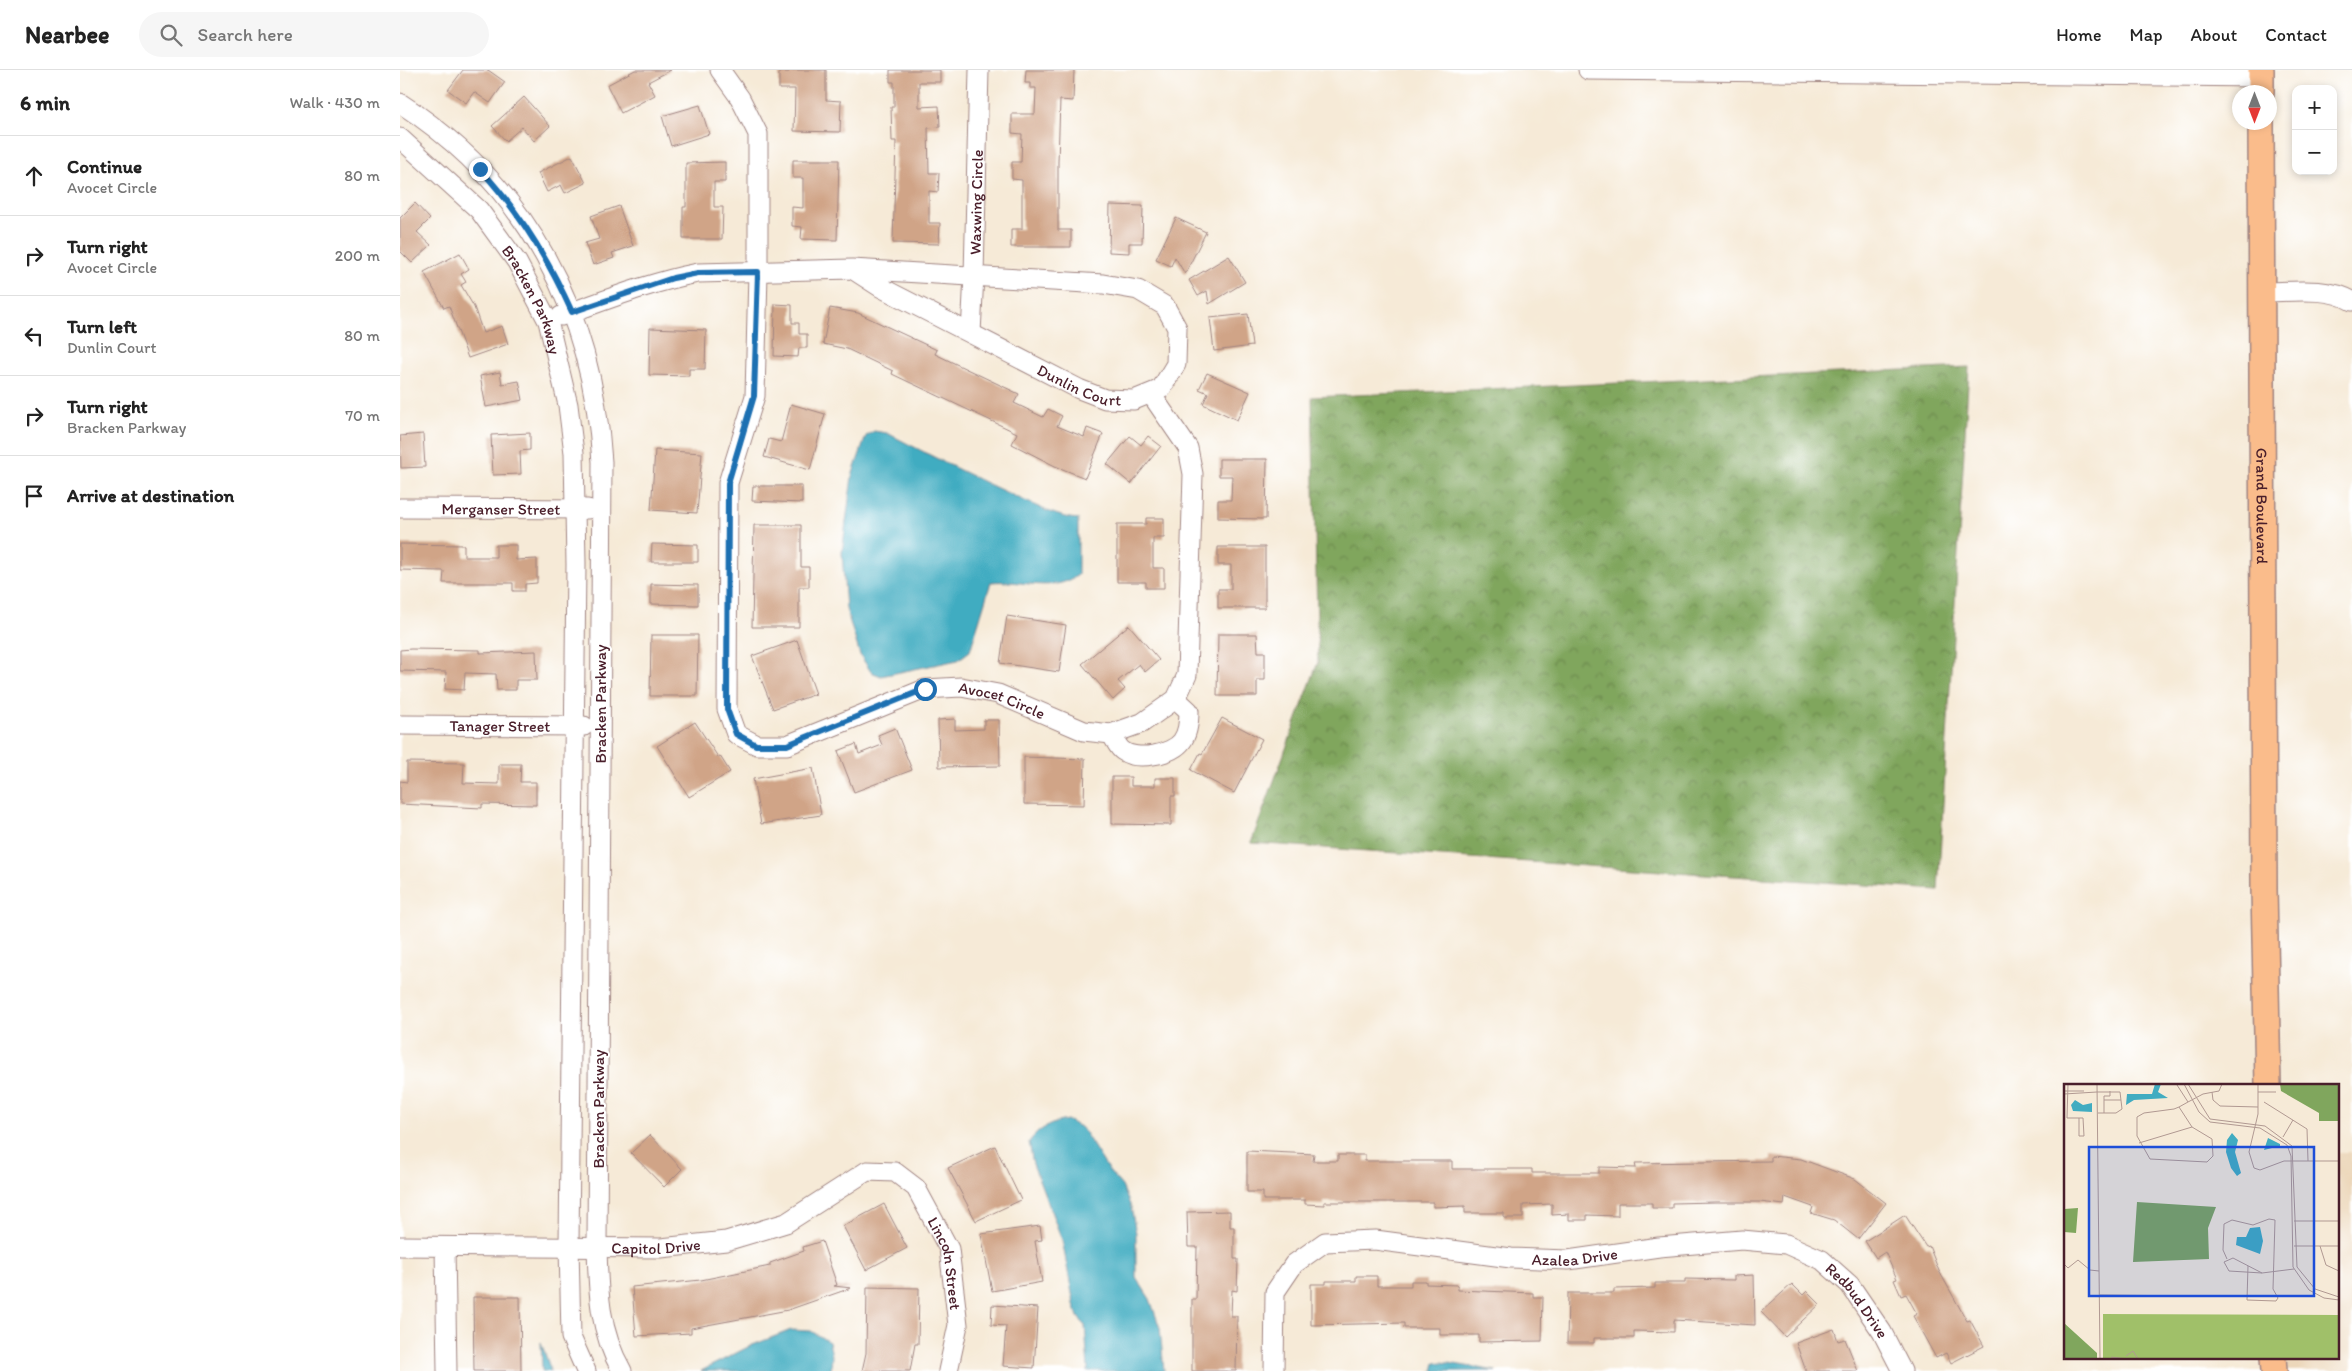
<!DOCTYPE html>
<html lang="en">
<head>
<meta charset="utf-8">
<style>
  :root { --surface:#fff; --page:#f6f6f6; --text:#222; --muted:#767676; --line:#e0e0e0 }
  body { margin:0; font-family:Itim,sans-serif; background:var(--page); color:var(--text) }
  .controls { position:absolute; right:15px; top:15px; display:grid; overflow:hidden; border-radius:10px; box-shadow:0 2px 8px #0003 }
  .controls button { width:45px; height:45px; display:grid; place-items:center; padding:0; border:0; border-bottom:1px solid var(--line); background:var(--surface); color:var(--text); font:25px sans-serif }
  .compass { position:absolute; left:1832px; top:15px; width:45px; height:45px; border-radius:50%; background:var(--surface); box-shadow:0 2px 8px #0003; rotate:180deg }
  .stop { position:absolute; width:15px; height:15px; margin:-11px; border:4px solid #1f6fb2; border-radius:50%; background:#fff }
  .stop.end { background:#1f6fb2; border-color:#fff; box-shadow:0 1px 5px #0008 }
  .list { margin:0; padding:0; list-style:none }
  h2 { display:flex; justify-content:space-between; align-items:center; height:65px; margin:0; padding:0 20px; font-size:21px }
  h2 small { font-size:16px; font-weight:400; color:var(--muted) }
  .list li { display:grid; grid-template-columns:32px 1fr auto; gap:15px; align-items:center; box-sizing:border-box; height:80px; padding:0 20px; border-top:1px solid var(--line) }
  .list b { display:block; font-size:19px; white-space:nowrap }
  .list p { margin:0; font-size:16px; white-space:nowrap; color:var(--muted) }
  .list em { font-size:16px; font-style:normal; color:var(--muted) }
  .icon { flex:none; width:28px; height:28px; fill:none; stroke:currentColor; stroke-width:2; stroke-linecap:round; stroke-linejoin:round }
  .map { position:relative; flex:none; width:1952px; height:1301px; overflow:hidden }
  header { display:flex; align-items:center; gap:30px; box-sizing:border-box; height:70px; padding:0 25px; background:var(--surface); border-bottom:1px solid var(--line) }
  header strong { font-size:24px }
  nav { display:flex; gap:28px; margin-inline-start:auto; font-size:18px }
  .search { width:350px; height:45px; background:var(--page); display:flex; align-items:center; gap:12px; box-sizing:border-box; padding:0 18px; border-radius:28px; color:var(--muted); font-size:19px }
  main { display:flex }
  aside { flex:1; background:var(--surface) }
  .map>svg:first-child { display:block }
  .built { fill:#ecd7ba }
  .forest { fill:url(#forest-crowns); stroke:#656244 }
  .water { fill:#41acc1; stroke:#466676 }
  .building { fill:#d0a487 }
  .lines { fill:none; stroke-linecap:round; stroke-linejoin:round }
  .minor-casing { stroke:#a08481; stroke-width:21 }
  .major-casing { stroke:#a08481; stroke-width:28 }
  .minor { stroke:#fff; stroke-width:19 }
  .major { stroke:#fabc8b; stroke-width:25 }
  .route { stroke:#1f6fb2; stroke-width:6 }
  .labels { text-anchor:middle; dominant-baseline:central; stroke-width:4; stroke-linejoin:round; paint-order:stroke }
  .street-label { font-size:16px; fill:#4a1f2b; stroke:#fff }
  .inset-road { fill:none; stroke:#b19992; stroke-width:1 }
  .view { fill:#1d4ed8; fill-opacity:0.15; stroke:#1d4ed8; stroke-width:2.5 }
  .inset-edge { fill:none; stroke:#4a1f2b; stroke-width:2.5 }
</style>
</head>
<body>
<header>
<strong>Nearbee</strong>
<div class="search"><svg class="icon" aria-label="search" viewBox="0 0 24 24"><circle cx="10" cy="10" r="6"/><path d="M15 15l6 6"/></svg>Search here</div>
<nav><a>Home</a><a>Map</a><a>About</a><a>Contact</a></nav>
</header>
<main>
<aside>
<h2>6 min<small>Walk · 430 m</small></h2>
<ul class="list">
<li><svg class="icon" aria-label="ahead" viewBox="0 0 24 24"><path d="M12 20V5M6 11l6-6 6 6"/></svg><div><b>Continue</b><p>Avocet Circle</p></div><em>80 m</em></li>
<li><svg class="icon" aria-label="right" viewBox="0 0 24 24"><path d="M7 20v-9h11M14 6l5 5-5 5"/></svg><div><b>Turn right</b><p>Avocet Circle</p></div><em>200 m</em></li>
<li><svg class="icon" aria-label="left" viewBox="0 0 24 24"><path d="M17 20v-9H6M10 6l-5 5 5 5"/></svg><div><b>Turn left</b><p>Dunlin Court</p></div><em>80 m</em></li>
<li><svg class="icon" aria-label="right" viewBox="0 0 24 24"><path d="M7 20v-9h11M14 6l5 5-5 5"/></svg><div><b>Turn right</b><p>Bracken Parkway</p></div><em>70 m</em></li>
<li><svg class="icon" aria-label="arrive" viewBox="0 0 24 24"><path d="M6 21V4h12l-3 4 3 4H6"/></svg><div><b>Arrive at destination</b></div></li>
</ul>
</aside>
<div class="map">
<svg width="1952" height="1301" viewBox="0 0 1952 1301">
  <defs>
    <pattern id="forest-crowns" width="20" height="18" patternUnits="userSpaceOnUse" patternTransform="scale(1.25)"><rect width="20" height="18" fill="#80a65d"/><path d="M2 6a3 3 0 1 1 6 0M12 15a3 3 0 1 1 6 0" fill="none" stroke="#6b874d"/></pattern>
  </defs>
  <rect width="100%" height="100%" fill="#fff"/>
  <filter id="ink" filterUnits="userSpaceOnUse"><feTurbulence type="fractalNoise" baseFrequency=".02" numOctaves="2"/><feDisplacementMap in="SourceGraphic" scale="10" xChannelSelector="R" yChannelSelector="G"/><feConvolveMatrix kernelMatrix="1 2 1 2 8 2 1 2 1" color-interpolation-filters="sRGB"/></filter>
  <filter id="wash" filterUnits="userSpaceOnUse"><feTurbulence type="fractalNoise" baseFrequency=".0096" numOctaves="4" result="noise"/><feDisplacementMap in="SourceGraphic" scale="20" xChannelSelector="R" yChannelSelector="G"/><feGaussianBlur stdDeviation="1.12" result="paint"/><feColorMatrix in="noise" values="0 0 0 0 0 0 0 0 0 0 0 0 0 0 0 0 0 1.4 0 .05"/><feComposite in="paint" operator="in"/></filter>
  <g filter="url(#wash)">
    <rect width="100%" height="100%" fill="#f6ead7"/>
    <path class="built" d="M1938,1083H1952V1301H1887L1886,1287H1938Z"/>
    <path class="forest" d="M1569,297L1538,820L851,773L918,592L912,327Z"/>
    <g class="water">
      <path d="M474,361L487,363C532,386 576,409 621,429C639,437 659,448 678,449V505C653,524 620,509 591,512L570,581L558,590L481,606L471,602L460,585L446,539L442,483L452,406L466,366Z"/>
      <path d="M667,1050L682,1058L709,1101L722,1116L731,1137L736,1163V1207L750,1229L760,1258L764,1301H686L688,1299L685,1255L678,1247L674,1234L662,1170L633,1094L629,1072C639,1058 651,1053 667,1050Z"/>
      <path d="M391,1260L411,1261L429,1272L432,1285L431,1301H301L350,1276Z"/>
      <path d="M141,1272L151,1301H142Z"/>
      <path d="M1042,1292L1096,1301H1033L1035,1293Z"/>
    </g>
    <g id="blocks">
      <g class="building">
        <path d="M63,0H88L105,12L90,33L74,22L66,33L48,20Z"/>
        <path d="M235,0H271L248,12L255,25L221,43L207,15Z"/>
        <path d="M389,0H426V30L441,31L440,62L394,61L395,19H379V2H389Z"/>
        <path d="M490,0H540V12H519V37L539,36L540,57L528,58L529,103H539L538,122L529,121V153H540L539,174L493,173L496,71H492L491,37H494V12H490Z"/>
        <path d="M626,0H674L673,31L660,30L658,92V160H671V177H611V159H622V110L612,109V92H621L622,64L612,63V44H635L636,18H630V13H625Z"/>
        <path d="M124,27L150,56L134,71L122,57L106,71L92,56Z"/>
        <path d="M300,35L309,64L271,76L262,46Z"/>
        <path d="M172,86L186,113L165,123L161,115L147,122L138,103Z"/>
        <path d="M393,90H439L437,170L401,169L402,157L392,156V137L403,138V108H393Z"/>
        <path d="M325,92V112H314V137H323L322,169H283V137H286V93Z"/>
        <path d="M15,133L30,149L17,162L31,175L12,193L0,181V148Z"/>
        <path d="M710,135L743,136L742,173H729V183L709,182Z"/>
        <path d="M219,136L233,176L212,183L214,188L193,195L185,173L199,169L191,146Z"/>
        <path d="M776,148L806,162L785,204L775,187L771,196L756,189Z"/>
        <path d="M60,183L69,199L61,204L66,212L61,215L74,237L83,263L102,256L108,274L68,288L49,236L44,238L24,202Z"/>
        <path d="M829,186L845,212L809,234L807,221L798,226L789,210Z"/>
        <path d="M375,234L392,235V253H399V264H407V278H399L398,287L374,286Z"/>
        <path d="M430,238L458,243L537,280L535,284L619,324L614,333L643,347L648,339L662,346L657,356L684,367L687,358L703,364L685,408L655,396L612,374L617,363L492,304L493,301L447,279L423,274Z"/>
        <path d="M848,244L852,276L814,281L810,248Z"/>
        <path d="M250,258L306,260L305,299H289V306L249,305Z"/>
        <path d="M100,302L102,314L119,311L123,330L86,337L80,306Z"/>
        <path d="M807,303L850,322L837,350L803,334L808,323L799,319Z"/>
        <path d="M391,334L425,344L410,400L364,387L369,369L381,372Z"/>
        <path d="M130,363V380L120,381L121,404L93,405L91,365Z"/>
        <path d="M23,364L25,397L1,398L0,366Z"/>
        <path d="M730,366L741,375L748,366L761,376L731,414L707,394Z"/>
        <path d="M255,380L302,383L297,443L251,440Z"/>
        <path d="M819,389H867L866,449L818,448V430H831L832,406H819Z"/>
        <path d="M353,416H402V433L352,431Z"/>
        <path d="M746,448H764V468H753V498H764V518H746V512H717V454H746Z"/>
        <path d="M354,455H401V497H409V517H399V557H352Z"/>
        <path d="M0,474L64,475V487H96V475H116V490L137,489V513L125,514V521H113V513H43L44,501L0,500Z"/>
        <path d="M252,474L298,475V492H251Z"/>
        <path d="M818,477H865V538H818V519H831V495H818Z"/>
        <path d="M251,514L298,515V535L251,534Z"/>
        <path d="M607,546L666,555L659,602L600,593Z"/>
        <path d="M729,555L759,590L745,602L739,594L718,611L725,619L713,630L682,594Z"/>
        <path d="M818,564H857L858,582H865V610H857V626H817Z"/>
        <path d="M251,565H298L297,626H250Z"/>
        <path d="M397,570L416,624L373,639L352,586Z"/>
        <path d="M11,579L80,580V583L136,581L137,610H116V620H97L96,604L65,603L64,620L45,619L46,602L0,601V580Z"/>
        <path d="M822,648L862,669L834,723L791,700L800,683L802,684Z"/>
        <path d="M555,649V660L584,659V650H599L600,696L539,697L538,650Z"/>
        <path d="M295,652L318,687L320,686L330,702L289,727L257,676Z"/>
        <path d="M495,658L512,700L454,722L438,681L456,674L459,684L482,675L478,665Z"/>
        <path d="M624,687L685,689L684,735L624,734Z"/>
        <path d="M7,692L64,693L63,713L99,714V694H121L120,712H136V735L82,734V738L0,734V711L7,712Z"/>
        <path d="M413,698L421,745L361,754L353,709Z"/>
        <path d="M712,707H731V716H755V708H775V726H771V755L712,754Z"/>
        <path d="M250,1065L282,1099L264,1117L231,1083Z"/>
        <path d="M595,1076L621,1130L576,1151L548,1098Z"/>
        <path d="M847,1081L914,1084L913,1091H938V1085H965V1091H1052V1099H1132V1103H1199V1097L1236,1098L1235,1093L1371,1091V1086L1401,1089L1455,1109L1486,1133L1458,1169L1434,1150L1411,1143L1413,1137L1385,1127L1384,1135L1360,1132H1315L1272,1133V1138H1252V1133H1218V1146L1187,1145V1150H1169V1144L1152,1145V1134L1123,1135V1148H1104V1143H1065V1136L1033,1137V1132H924V1135L905,1134V1130H863V1122H847Z"/>
        <path d="M484,1134L507,1178L466,1200L443,1156Z"/>
        <path d="M830,1141V1157H834V1189H838L837,1221L832,1220L831,1246H837L836,1301H792V1229H796L797,1177H788L787,1142Z"/>
        <path d="M1505,1145L1526,1177L1529,1176L1539,1201L1567,1251L1570,1250L1584,1276L1551,1293L1546,1283L1536,1288L1513,1246L1517,1244L1506,1224L1501,1226L1494,1210L1497,1209L1485,1182L1476,1188L1465,1171Z"/>
        <path d="M640,1156L642,1170L635,1171L642,1212L592,1221L581,1164Z"/>
        <path d="M422,1171L437,1215L434,1216L451,1218L388,1240L291,1258V1263L236,1266L232,1217L301,1210L370,1196V1193L404,1181L403,1177Z"/>
        <path d="M1354,1205L1355,1255L1274,1250V1262L1234,1261V1268H1194V1273H1167L1168,1223H1214V1219L1255,1218V1213H1285V1209L1334,1210V1206Z"/>
        <path d="M956,1206H977V1216H1011V1211H1026V1214L1058,1215V1220L1133,1223V1227H1143L1142,1271L1079,1272V1265H1040V1258H1004V1253L911,1255V1214H926V1211H956Z"/>
        <path d="M1392,1214L1403,1225L1407,1221L1420,1234L1385,1267L1361,1242Z"/>
        <path d="M467,1217L519,1218L518,1274H515L510,1301H462L466,1283Z"/>
        <path d="M73,1227H120L121,1301H74Z"/>
        <path d="M592,1235L638,1238L634,1298L603,1296L606,1256L591,1255Z"/>
        <path d="M1434,1259L1438,1271L1445,1269L1458,1301H1406L1396,1273Z"/>
      </g>
    </g>
  </g>
  <g filter="url(#ink)">
    <use href="#blocks" fill-opacity="0" stroke="#a08481" stroke-width="1"/>
    <g class="lines">
      <defs>
        <g id="minor">
          <path id="s1" d="M320,0L340,28L358,64V202L355,326L328,413L327,639L336,664L357,675H387L525,619L561,617L598,624L684,661L711,664L742,653L776,629L787,605L793,404L788,378L751,324"/>
          <path d="M1188,0L1861,7"/>
          <path d="M0,33C128,116 193,242 202,392L197,1176C198,1221 199,1261 222,1301"/>
          <path id="s2" d="M0,68L79,140L117,192L148,251L168,335L174,383L176,494L169,1176L171,1267L186,1301"/>
          <path d="M1862,222C1890,222 1927,216 1952,231"/>
          <path id="s3" d="M161,246C206,230 251,212 298,203L452,199L480,217L679,319L705,329L734,330L761,319L776,294L777,258L765,236L738,220L703,214L452,199"/>
          <path id="s4" d="M571,263L574,205L579,0"/>
          <path id="s5" d="M0,438L188,439"/>
          <path id="s6" d="M0,655L184,656"/>
          <path d="M711,664C715,669 718,678 723,681C736,691 772,685 782,671C788,663 789,651 789,641L776,629"/>
          <path id="s7" d="M0,1176L261,1178L326,1171L386,1153L467,1101L495,1102L516,1118L549,1179L558,1255L548,1301"/>
          <path d="M45,1177L47,1301"/>
          <path id="s8" d="M874,1301L875,1222L894,1194L925,1172L975,1170L1111,1188L1168,1190L1259,1177L1342,1170L1386,1174L1422,1190L1450,1215L1482,1262L1502,1301"/>
        </g>
        <g id="major">
          <path d="M1861,0V22"/>
          <path id="s9" d="M1861,52L1864,819L1868,1015"/>
          <path d="M1873,1287L1874,1301"/>
        </g>
      </defs>
      <use href="#minor" class="minor-casing"/>
      <use href="#major" class="major-casing"/>
      <use href="#minor" class="minor"/>
      <use href="#major" class="major"/>
    </g>
  </g>
  <g class="lines" filter="url(#ink)">
    <path class="route" d="M80,99C120,142 148,189 172,242L273,208L298,203L358,202L354,326L328,413L327,639L336,664L356,675H387L525,619"/>
  </g>
  <g class="labels">
    <g class="street-label">
      <text stroke="none"><textPath href="#s4" startOffset="131">Waxwing Circle</textPath></text>
      <text stroke="none"><textPath href="#s2" startOffset="212">Bracken Parkway</textPath></text>
      <text stroke="none"><textPath href="#s3" startOffset="554">Dunlin Court</textPath></text>
      <text stroke="none"><textPath href="#s9" startOffset="384">Grand Boulevard</textPath></text>
      <text stroke="none"><textPath href="#s5" startOffset="101">Merganser Street</textPath></text>
      <text stroke="none"><textPath href="#s1" startOffset="962">Avocet Circle</textPath></text>
      <text transform="translate(200 634) rotate(-90)">Bracken Parkway</text>
      <text stroke="none"><textPath href="#s6" startOffset="100">Tanager Street</textPath></text>
      <text transform="translate(198 1039) rotate(-90)">Bracken Parkway</text>
      <text stroke="none"><textPath href="#s7" startOffset="256">Capitol Drive</textPath></text>
      <text stroke="none"><textPath href="#s8" startOffset="402">Azalea Drive</textPath></text>
      <text stroke="none"><textPath href="#s7" startOffset="622">Lincoln Street</textPath></text>
      <text stroke="none"><textPath href="#s8" startOffset="708">Redbud Drive</textPath></text>
    </g>
  </g>
  <g transform="translate(1664 1014)">
    <rect width="275" height="275" fill="#f6ead7"/>
    <path d="M39,230L275,231V275H39Z" fill="#a0c069"/>
    <path d="M216,0H275V37H255V29L217,7ZM73,118L152,123L144,144L145,175L69,178ZM14,124L12,149L0,148V125ZM0,239L33,269V275H0Z" fill="#80a65d"/>
    <path d="M91,0H97L94,8L104,14L70,16L62,21L63,10H88ZM11,16L19,21L28,19V28L9,27L7,21ZM168,49L174,56L171,68L177,89L173,92L167,84L162,68L163,56ZM204,54L216,60V62L200,66ZM196,143L199,157L196,170L172,161L173,153H182L186,144Z" fill="#41acc1"/>
    <path class="inset-road" d="M4,0L3,34H19L20,52H15V34M33,0L36,275M120,0L135,28L146,38L196,44L223,61L227,72L229,183L245,206L260,214L275,216M124,0L146,35L201,42L228,62L233,183L251,205L275,213M194,0V30L185,68L190,84L196,86L220,77H275M113,1L124,18M0,7H20M33,8H56L58,25L52,29H34M148,8L149,16L156,22L194,23M194,8H212M0,10L33,8M40,16H57M200,18L243,45L244,77M115,23L128,43L148,55L149,72L143,78L86,75L73,52V33L80,29L110,25L115,23L124,18L139,10L155,7L158,0M40,29V12H46V7M219,53L229,36M75,59L128,43M230,137H275M230,162H275M256,162L262,181L275,187M163,175L159,166L160,140L168,136L189,141L205,135L211,136L209,205L214,214L212,217L183,216L184,182M0,180L4,184L14,176L26,186L35,187M198,189L165,187L160,178L169,174L198,189L230,185M36,211L130,212M62,272L69,267L74,275M47,273L64,275"/>
    <path class="view" d="M25,63H250V212H25Z"/>
    <rect width="275" height="275" class="inset-edge"/>
  </g>
</svg>
<div class="controls">
<button>+</button>
<button>−</button>
</div>
<svg class="compass" viewBox="-18 -18 36 36"><path d="M0-13l5 13h-10z" fill="#e53935"/><path d="M0 13l5-13h-10z" fill="#767676"/></svg>
<div class="stop" style="left:525px;top:619px"></div>
<div class="stop end" style="left:80px;top:99px"></div>
</div>
</main>
</body>
</html>
